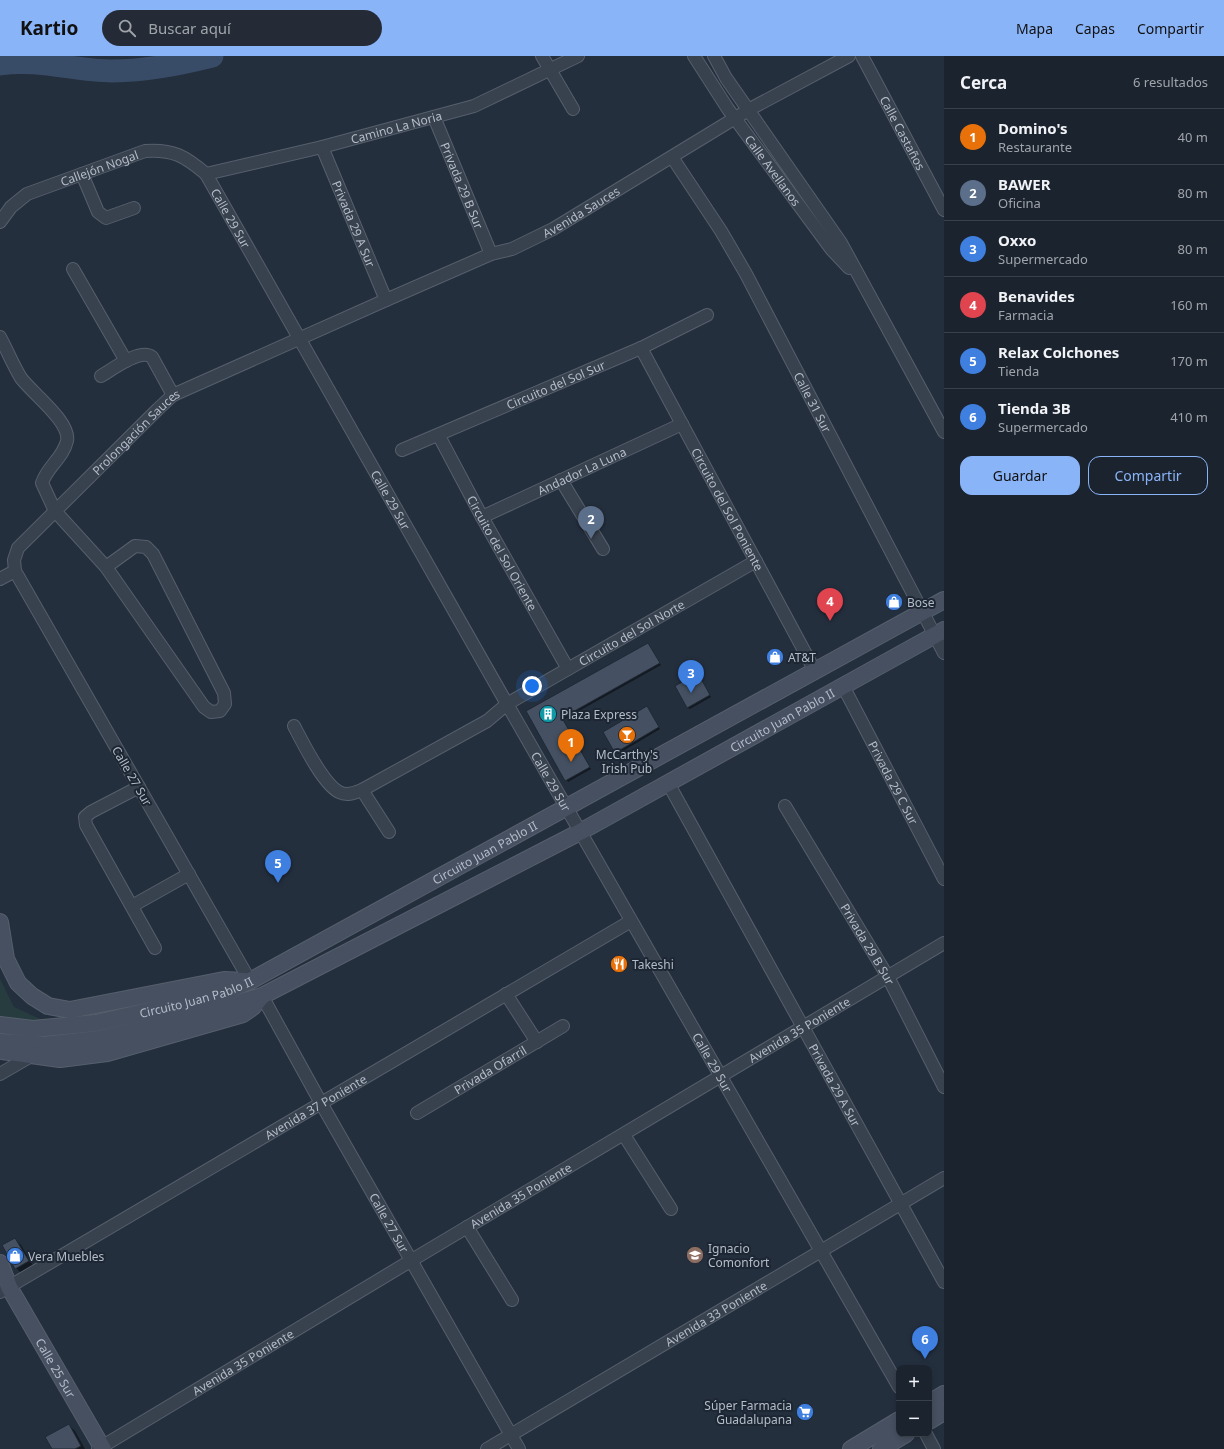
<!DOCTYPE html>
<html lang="es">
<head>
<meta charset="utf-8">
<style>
  :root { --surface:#1b232e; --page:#242b36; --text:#f1f3f6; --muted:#a0a4aa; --line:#39404a; --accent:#8ab4f8 }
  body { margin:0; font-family:"Noto Sans",sans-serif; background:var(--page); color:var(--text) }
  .controls { position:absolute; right:12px; bottom:12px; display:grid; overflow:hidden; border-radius:8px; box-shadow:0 2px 6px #0003 }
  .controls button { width:36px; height:36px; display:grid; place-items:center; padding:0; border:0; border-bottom:1px solid var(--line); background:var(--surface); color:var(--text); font:20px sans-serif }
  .you { position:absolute; left:532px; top:630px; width:14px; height:14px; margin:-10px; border:3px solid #fff; border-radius:50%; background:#1a73e8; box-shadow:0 0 0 6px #1a73e833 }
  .badge { display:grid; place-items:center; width:26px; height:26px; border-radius:50%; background:var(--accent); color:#fff; font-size:13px; font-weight:700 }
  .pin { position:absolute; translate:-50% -33px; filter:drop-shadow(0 1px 2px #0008) }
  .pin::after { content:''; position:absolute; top:21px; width:14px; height:12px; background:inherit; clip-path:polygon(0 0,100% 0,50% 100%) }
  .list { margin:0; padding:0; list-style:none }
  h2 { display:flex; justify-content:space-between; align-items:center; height:52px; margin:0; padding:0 16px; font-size:17px }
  h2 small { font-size:13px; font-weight:400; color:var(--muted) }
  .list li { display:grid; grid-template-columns:26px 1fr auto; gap:12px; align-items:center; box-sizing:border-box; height:56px; padding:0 16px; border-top:1px solid var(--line) }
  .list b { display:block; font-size:15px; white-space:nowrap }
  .list p { margin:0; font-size:13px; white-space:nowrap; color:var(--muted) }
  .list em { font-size:13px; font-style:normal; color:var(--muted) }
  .actions { display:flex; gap:8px; padding:12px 16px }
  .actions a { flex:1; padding:9px 0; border:1px solid var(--accent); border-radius:12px; text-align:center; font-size:14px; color:var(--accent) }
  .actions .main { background:var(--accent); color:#111 }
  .icon { flex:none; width:22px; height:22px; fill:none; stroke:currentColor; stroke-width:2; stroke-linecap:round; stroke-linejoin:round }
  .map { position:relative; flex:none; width:944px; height:1393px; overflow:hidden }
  header { display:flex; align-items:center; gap:24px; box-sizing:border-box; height:56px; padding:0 20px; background:var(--accent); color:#111 }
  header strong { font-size:19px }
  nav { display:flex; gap:22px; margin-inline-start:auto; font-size:14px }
  .search { width:280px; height:36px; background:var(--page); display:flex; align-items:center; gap:10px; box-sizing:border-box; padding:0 14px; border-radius:22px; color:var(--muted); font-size:15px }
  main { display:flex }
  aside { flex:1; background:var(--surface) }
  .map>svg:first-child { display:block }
  .green { fill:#263c3f }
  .shadow { fill:#0007 }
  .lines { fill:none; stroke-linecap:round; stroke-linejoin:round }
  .river { stroke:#394c67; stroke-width:23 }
  .building { fill:#455162; stroke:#1f2835 }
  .street-casing { stroke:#565f6c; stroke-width:14 }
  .secondary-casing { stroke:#565f6c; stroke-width:18 }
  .street { stroke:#38414e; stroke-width:12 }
  .secondary { stroke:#465061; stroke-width:16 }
  .labels { text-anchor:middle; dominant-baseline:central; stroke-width:4; stroke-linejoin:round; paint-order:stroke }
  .street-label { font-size:12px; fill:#b4bcc9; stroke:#1d2633 }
  .poi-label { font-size:12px; fill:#b4bcc9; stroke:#1d2633; text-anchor:start }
</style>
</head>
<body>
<header>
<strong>Kartio</strong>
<div class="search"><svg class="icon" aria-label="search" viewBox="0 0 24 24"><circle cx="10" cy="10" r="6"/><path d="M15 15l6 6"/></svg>Buscar aquí</div>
<nav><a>Mapa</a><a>Capas</a><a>Compartir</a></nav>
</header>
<main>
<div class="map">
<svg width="944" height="1393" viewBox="0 0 944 1393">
  <rect width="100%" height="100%" fill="#242f3e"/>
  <path class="green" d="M0,923L14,951L47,966L22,969L0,961Z"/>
  <g class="shadow">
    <path d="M648,588L661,609L563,664L591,713L568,726L528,655Z"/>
    <path d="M699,620L711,641L690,653L688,652Z"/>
    <path d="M648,653L660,673L618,698L616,696Z"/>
    <path d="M15,1183L21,1189L34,1211L22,1218L16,1212Z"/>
    <path d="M69,1369L75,1375L85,1393H53Z"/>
  </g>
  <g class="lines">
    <path class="river" d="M0,8C38,2 75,15 112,15C146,15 179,8 212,0"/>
  </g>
  <g class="building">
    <path d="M648,587L660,607L562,662L590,711L565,725L526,655Z"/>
    <path d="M698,617L710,639L687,652L675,630Z"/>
    <path d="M647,650L659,671L615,697L603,676Z"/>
    <path d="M15,1182L29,1205L15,1213L2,1189Z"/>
    <path d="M69,1368L81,1390L75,1393H52L45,1381Z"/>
  </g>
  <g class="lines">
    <defs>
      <g id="street">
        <path d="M542,0L573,53"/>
        <path id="s1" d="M694,0L728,53L832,194L849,212"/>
        <path d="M714,0L726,22L841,187L944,376"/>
        <path id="s2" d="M862,0L944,154"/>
        <path id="s3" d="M434,61L491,198"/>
        <path id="s4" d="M322,91L386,244"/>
        <path id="s5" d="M672,101L721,175L746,218L944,597"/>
        <path d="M82,118L98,156L106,162L134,152"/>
        <path id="s6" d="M206,118L322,91L474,50L578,0"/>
        <path id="s7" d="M0,166L11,151L27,138L145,95C173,93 185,100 206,118L507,648L899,1331"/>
        <path d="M73,213L126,305"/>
        <path d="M0,281C7,294 13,309 21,322C32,337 71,366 67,385C63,402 47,411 42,427L55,455L106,511L204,651L211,656L220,655L225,648L224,637L153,498L146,491L135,490L106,511"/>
        <path id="s8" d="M641,292L815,615"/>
        <path d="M101,320C113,313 140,292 152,301L173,339"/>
        <path id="s9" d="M439,380L482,461L568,613"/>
        <path id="s10" d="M402,394L641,292L707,259"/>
        <path d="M561,424L603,493"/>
        <path id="s11" d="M482,461L682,368"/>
        <path d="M0,523L15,515"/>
        <path id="s12" d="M843,630L944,823"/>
        <path id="s13" d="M294,670C303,687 323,728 339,736C347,740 354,737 362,734L487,665L507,648L756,505"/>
        <path id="s14" d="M668,727L944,1226"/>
        <path d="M139,731L91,756L85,761L86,769L155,892"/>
        <path d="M362,734L389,776"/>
        <path id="s15" d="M785,750L888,921L944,1031"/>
        <path d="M132,850L189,818"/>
        <path id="s16" d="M250,925L15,515L14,504L18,492L158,353L173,339L386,244L491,198L512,193L553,173L750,53L849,0"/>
        <path d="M506,938L537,986"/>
        <path id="s17" d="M262,940L321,1047L519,1393"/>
        <path d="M0,1018L31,1000"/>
        <path id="s18" d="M417,1057L563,970"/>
        <path d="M624,1079L671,1153"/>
        <path d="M467,1171L512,1244"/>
        <path id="s19" d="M0,1236L631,865"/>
        <path d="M926,1378L934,1393"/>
        <path id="s20" d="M98,1393L412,1204L944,887"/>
        <path id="s21" d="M487,1393L944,1122"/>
      </g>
      <g id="secondary">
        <path d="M0,866L6,903L18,927L32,940L48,950L70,954L224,924L245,925"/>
        <path id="s22" d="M0,969L33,973L96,967L175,949L224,936L250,925L944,544"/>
        <path id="s23" d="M0,986L43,989L99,983L182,963L262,940L580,776L944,574"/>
        <path d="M2,995L60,1003L107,997L243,958L253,951L261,941"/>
        <path id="s24" d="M0,1207L9,1231L103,1393"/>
        <path d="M929,1347L944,1338"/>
        <path d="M929,1365L944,1356"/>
        <path d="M851,1393L899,1364"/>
        <path d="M881,1393L906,1378"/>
      </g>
    </defs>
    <use href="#street" class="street-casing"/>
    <use href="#secondary" class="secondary-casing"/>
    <use href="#street" class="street"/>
    <use href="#secondary" class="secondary"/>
  </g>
  <defs>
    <symbol id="shop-disc" viewBox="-11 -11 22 22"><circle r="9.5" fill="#3f7fe0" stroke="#1d2633"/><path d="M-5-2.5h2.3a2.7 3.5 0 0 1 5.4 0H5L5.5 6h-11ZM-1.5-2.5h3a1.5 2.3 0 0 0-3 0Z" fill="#fff"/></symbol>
    <symbol id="building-disc" viewBox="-11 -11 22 22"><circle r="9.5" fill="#0f9aa8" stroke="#1d2633"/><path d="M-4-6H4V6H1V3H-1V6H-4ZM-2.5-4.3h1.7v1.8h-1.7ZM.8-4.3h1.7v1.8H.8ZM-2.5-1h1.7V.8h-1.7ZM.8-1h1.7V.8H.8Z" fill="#fff"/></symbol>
    <symbol id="bar-disc" viewBox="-11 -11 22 22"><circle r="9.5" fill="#e8710a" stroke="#1d2633"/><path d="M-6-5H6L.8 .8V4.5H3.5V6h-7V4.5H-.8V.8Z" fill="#fff"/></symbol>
    <symbol id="restaurant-disc" viewBox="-11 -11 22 22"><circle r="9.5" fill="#e8710a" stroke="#1d2633"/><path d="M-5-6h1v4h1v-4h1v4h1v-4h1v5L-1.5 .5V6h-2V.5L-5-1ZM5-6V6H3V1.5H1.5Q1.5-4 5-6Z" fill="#fff"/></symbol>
    <symbol id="school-disc" viewBox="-11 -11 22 22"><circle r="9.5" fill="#8d6e63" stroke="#1d2633"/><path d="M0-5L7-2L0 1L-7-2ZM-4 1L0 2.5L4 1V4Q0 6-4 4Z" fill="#fff"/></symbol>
    <symbol id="supermarket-disc" viewBox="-11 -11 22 22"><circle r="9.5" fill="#3f7fe0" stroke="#1d2633"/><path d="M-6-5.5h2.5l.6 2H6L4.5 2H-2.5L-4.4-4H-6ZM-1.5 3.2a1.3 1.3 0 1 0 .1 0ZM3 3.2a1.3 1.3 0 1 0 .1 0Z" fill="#fff"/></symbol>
  </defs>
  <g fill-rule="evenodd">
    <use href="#shop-disc" x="884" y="536" width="20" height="20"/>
    <use href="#shop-disc" x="765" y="591" width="20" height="20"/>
    <use href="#building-disc" x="538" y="648" width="20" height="20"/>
    <use href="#bar-disc" x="617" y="669" width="20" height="20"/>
    <use href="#restaurant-disc" x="609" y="898" width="20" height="20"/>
    <use href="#school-disc" x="685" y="1189" width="20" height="20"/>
    <use href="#shop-disc" x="5" y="1190" width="20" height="20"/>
    <use href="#supermarket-disc" x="795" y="1346" width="20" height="20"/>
  </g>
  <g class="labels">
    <g class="street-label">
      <text stroke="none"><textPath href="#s6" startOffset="196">Camino La Noria</textPath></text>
      <text stroke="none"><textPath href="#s2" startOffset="87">Calle Castaños</textPath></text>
      <text stroke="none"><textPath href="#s7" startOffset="116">Callejón Nogal</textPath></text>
      <text stroke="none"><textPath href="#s1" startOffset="139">Calle Avellanos</textPath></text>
      <text stroke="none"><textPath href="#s3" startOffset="74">Privada 29 B Sur</textPath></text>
      <text stroke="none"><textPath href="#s16" startOffset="1162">Avenida Sauces</textPath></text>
      <text stroke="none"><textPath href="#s7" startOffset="283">Calle 29 Sur</textPath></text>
      <text stroke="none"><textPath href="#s4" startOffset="83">Privada 29 A Sur</textPath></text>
      <text stroke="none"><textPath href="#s10" startOffset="167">Circuito del Sol Sur</textPath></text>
      <text stroke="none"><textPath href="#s5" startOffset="283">Calle 31 Sur</textPath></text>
      <text stroke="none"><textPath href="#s16" startOffset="662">Prolongación Sauces</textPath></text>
      <text stroke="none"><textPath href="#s11" startOffset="110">Andador La Luna</textPath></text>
      <text stroke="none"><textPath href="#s7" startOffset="607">Calle 29 Sur</textPath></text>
      <text stroke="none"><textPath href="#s8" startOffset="183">Circuito del Sol Poniente</textPath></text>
      <text stroke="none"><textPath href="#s9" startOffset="133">Circuito del Sol Oriente</textPath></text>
      <text stroke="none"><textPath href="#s13" startOffset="417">Circuito del Sol Norte</textPath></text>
      <text stroke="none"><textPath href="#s23" startOffset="857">Circuito Juan Pablo II</textPath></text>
      <text transform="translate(132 720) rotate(60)">Calle 27 Sur</text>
      <text stroke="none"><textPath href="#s7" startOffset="931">Calle 29 Sur</textPath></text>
      <text stroke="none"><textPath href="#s12" startOffset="109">Privada 29 C Sur</textPath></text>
      <text stroke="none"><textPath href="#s22" startOffset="524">Circuito Juan Pablo II</textPath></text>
      <text stroke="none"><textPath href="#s15" startOffset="161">Privada 29 B Sur</textPath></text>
      <text stroke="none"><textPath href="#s22" startOffset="200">Circuito Juan Pablo II</textPath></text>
      <text stroke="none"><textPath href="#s20" startOffset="817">Avenida 35 Poniente</textPath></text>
      <text stroke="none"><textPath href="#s7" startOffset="1255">Calle 29 Sur</textPath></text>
      <text stroke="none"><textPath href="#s18" startOffset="85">Privada Ofarril</textPath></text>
      <text stroke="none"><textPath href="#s14" startOffset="345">Privada 29 A Sur</textPath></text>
      <text stroke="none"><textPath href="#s19" startOffset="366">Avenida 37 Poniente</textPath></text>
      <text stroke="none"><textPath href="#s20" startOffset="493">Avenida 35 Poniente</textPath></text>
      <text stroke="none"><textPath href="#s17" startOffset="260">Calle 27 Sur</textPath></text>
      <text stroke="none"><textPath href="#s21" startOffset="266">Avenida 33 Poniente</textPath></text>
      <text stroke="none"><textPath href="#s20" startOffset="169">Avenida 35 Poniente</textPath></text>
      <text stroke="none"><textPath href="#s24" startOffset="119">Calle 25 Sur</textPath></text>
    </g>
    <g class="poi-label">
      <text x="907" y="546">Bose</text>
      <text x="788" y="601">AT&amp;T</text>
      <text x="561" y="658">Plaza Express</text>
      <text x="627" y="698" text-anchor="middle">McCarthy's<tspan x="627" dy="14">Irish Pub</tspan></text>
      <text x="632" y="908">Takeshi</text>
      <text x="708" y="1192">Ignacio<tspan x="708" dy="14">Comonfort</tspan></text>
      <text x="28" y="1200">Vera Muebles</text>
      <text x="792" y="1349" text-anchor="end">Súper Farmacia<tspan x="792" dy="14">Guadalupana</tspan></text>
    </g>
  </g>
</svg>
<div class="controls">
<button>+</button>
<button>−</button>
</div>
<div class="you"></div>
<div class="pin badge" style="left:571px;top:706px;background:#e8710a">1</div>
<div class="pin badge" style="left:591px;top:483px;background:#5c6f8a">2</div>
<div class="pin badge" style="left:691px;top:637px;background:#3f7fe0">3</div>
<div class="pin badge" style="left:830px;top:565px;background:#e0444e">4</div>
<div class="pin badge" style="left:278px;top:827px;background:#3f7fe0">5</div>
<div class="pin badge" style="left:925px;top:1303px;background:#3f7fe0">6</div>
</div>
<aside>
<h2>Cerca<small>6 resultados</small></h2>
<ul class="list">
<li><span class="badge" style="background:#e8710a">1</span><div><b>Domino's</b><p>Restaurante</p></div><em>40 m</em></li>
<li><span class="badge" style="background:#5c6f8a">2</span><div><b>BAWER</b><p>Oficina</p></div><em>80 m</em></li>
<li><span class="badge" style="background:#3f7fe0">3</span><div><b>Oxxo</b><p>Supermercado</p></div><em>80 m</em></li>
<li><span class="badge" style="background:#e0444e">4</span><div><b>Benavides</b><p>Farmacia</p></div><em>160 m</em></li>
<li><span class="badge" style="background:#3f7fe0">5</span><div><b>Relax Colchones</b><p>Tienda</p></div><em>170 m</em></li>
<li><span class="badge" style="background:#3f7fe0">6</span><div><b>Tienda 3B</b><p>Supermercado</p></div><em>410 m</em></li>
</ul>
<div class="actions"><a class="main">Guardar</a><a>Compartir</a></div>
</aside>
</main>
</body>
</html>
